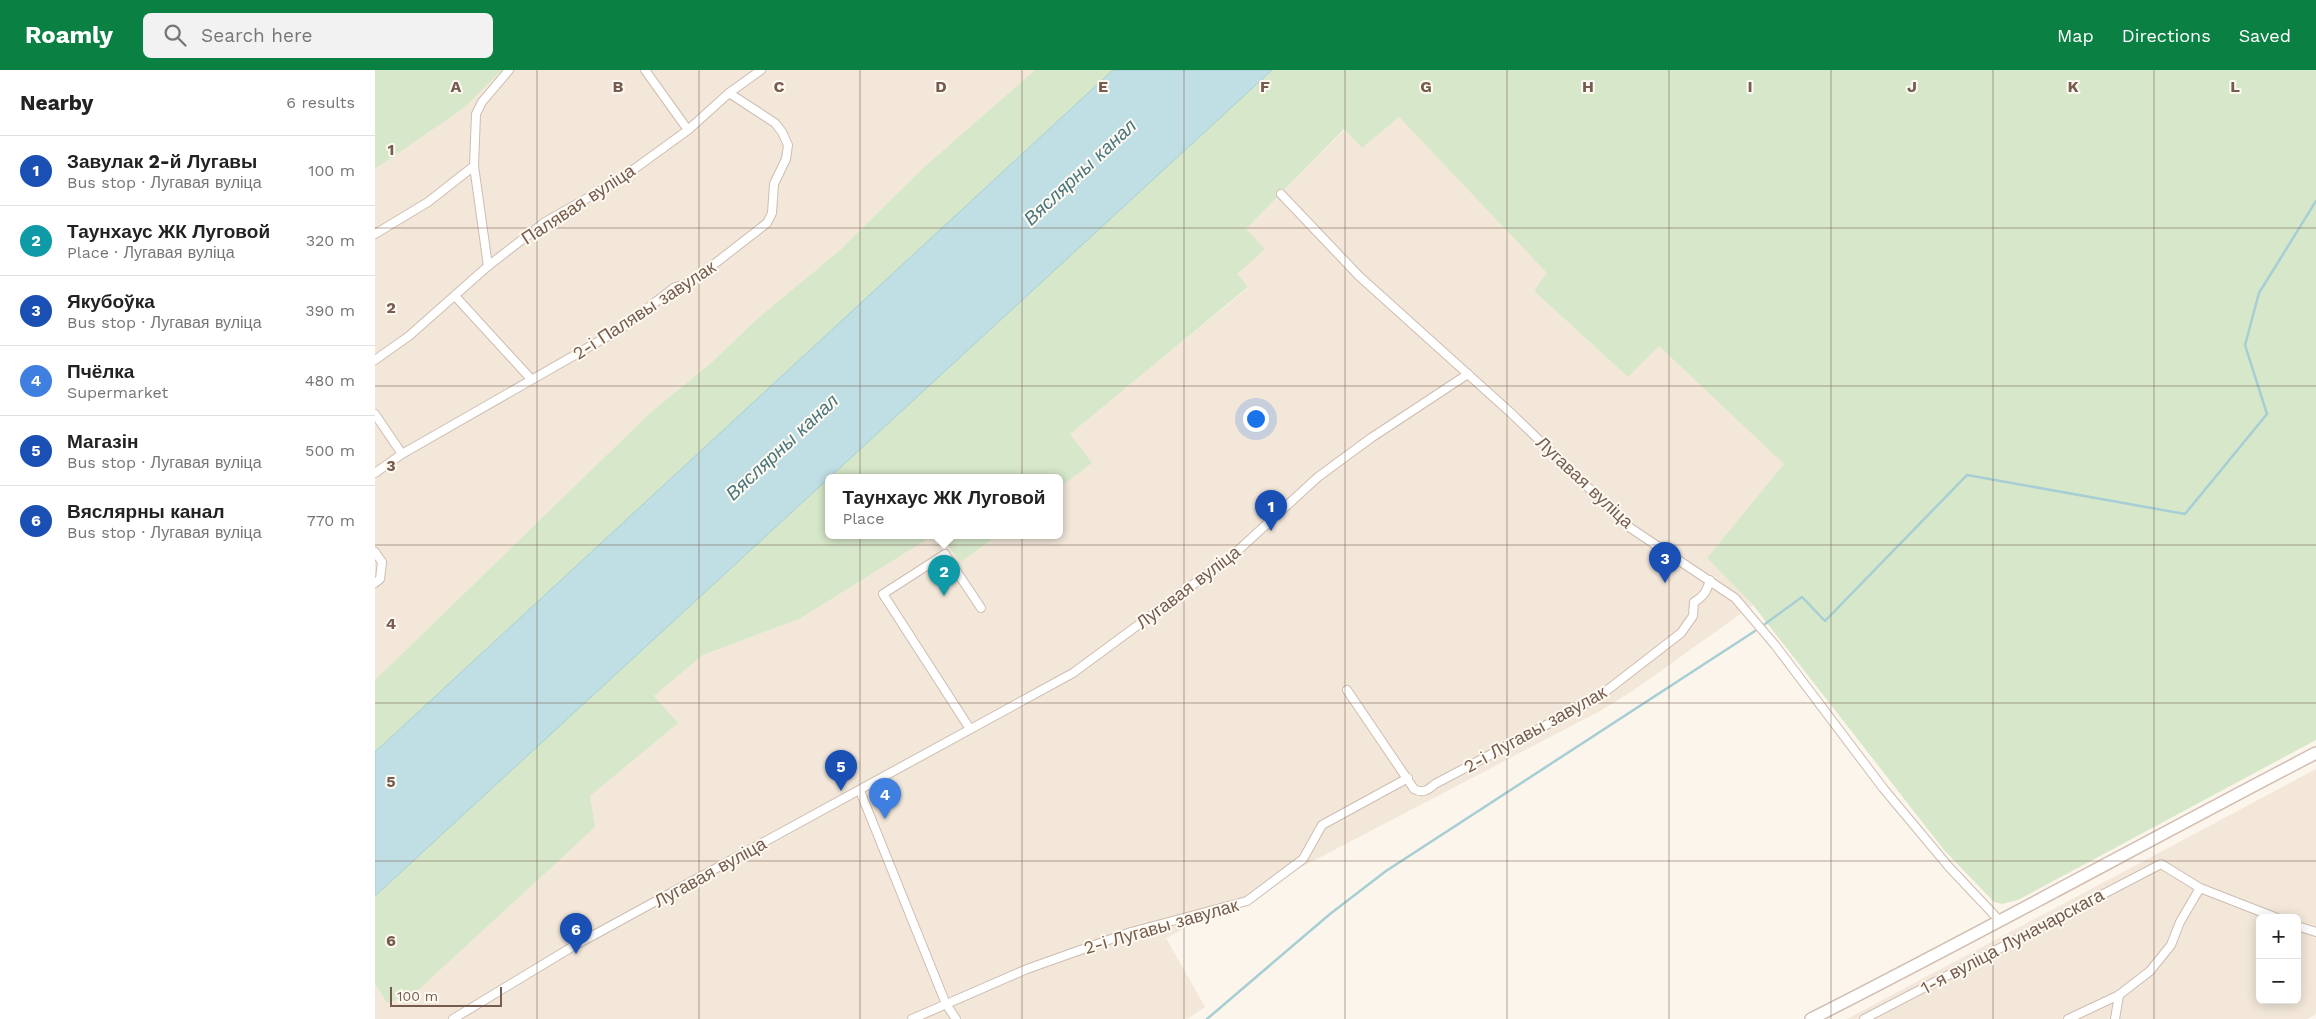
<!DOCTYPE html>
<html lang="en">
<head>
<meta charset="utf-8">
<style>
  :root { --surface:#fff; --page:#f2f2f2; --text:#222; --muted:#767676; --line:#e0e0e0; --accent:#0b8043 }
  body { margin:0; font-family:"Work Sans",sans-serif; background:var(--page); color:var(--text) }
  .controls { position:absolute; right:15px; bottom:15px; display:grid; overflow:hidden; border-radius:8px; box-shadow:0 2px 12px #0003 }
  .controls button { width:45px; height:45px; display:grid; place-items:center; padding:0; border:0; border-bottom:1px solid var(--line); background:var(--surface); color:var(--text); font:25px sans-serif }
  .scale { position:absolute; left:15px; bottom:12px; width:112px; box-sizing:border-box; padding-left:5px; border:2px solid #755c4f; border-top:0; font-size:14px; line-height:18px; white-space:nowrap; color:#755c4f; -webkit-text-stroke:4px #fef9f1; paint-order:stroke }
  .you { position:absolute; left:880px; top:348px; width:18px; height:18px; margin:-12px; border:4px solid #fff; border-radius:50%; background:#1a73e8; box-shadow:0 0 0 8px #1a73e833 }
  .badge { display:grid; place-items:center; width:32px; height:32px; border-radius:50%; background:var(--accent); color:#fff; font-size:16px; font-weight:700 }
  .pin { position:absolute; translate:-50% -41px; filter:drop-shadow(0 1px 2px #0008) }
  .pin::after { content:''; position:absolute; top:26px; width:18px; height:15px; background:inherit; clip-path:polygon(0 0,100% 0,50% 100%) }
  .popup { position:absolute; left:450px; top:404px; width:238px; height:65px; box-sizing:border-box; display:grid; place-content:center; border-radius:8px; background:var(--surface); filter:drop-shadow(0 1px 4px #0005); font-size:16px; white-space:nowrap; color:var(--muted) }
  .popup b { font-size:19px; color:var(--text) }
  .popup::after { content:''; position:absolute; left:50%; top:100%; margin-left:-10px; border:10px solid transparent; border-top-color:var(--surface) }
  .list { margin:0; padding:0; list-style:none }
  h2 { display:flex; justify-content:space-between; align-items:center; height:65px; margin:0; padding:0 20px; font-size:21px }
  h2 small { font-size:16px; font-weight:400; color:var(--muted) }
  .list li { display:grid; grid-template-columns:32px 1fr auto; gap:15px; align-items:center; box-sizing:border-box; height:70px; padding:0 20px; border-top:1px solid var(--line) }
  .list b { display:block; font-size:19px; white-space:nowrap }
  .list p { margin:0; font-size:16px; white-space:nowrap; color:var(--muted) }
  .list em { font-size:16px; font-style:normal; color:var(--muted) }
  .icon { flex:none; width:28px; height:28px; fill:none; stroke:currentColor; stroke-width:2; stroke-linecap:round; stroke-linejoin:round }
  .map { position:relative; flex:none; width:1941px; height:949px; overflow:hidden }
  header { display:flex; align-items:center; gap:30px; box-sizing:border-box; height:70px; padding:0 25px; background:var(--accent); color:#fff }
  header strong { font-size:24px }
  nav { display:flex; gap:28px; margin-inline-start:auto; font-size:18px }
  .search { width:350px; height:45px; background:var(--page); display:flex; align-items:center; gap:12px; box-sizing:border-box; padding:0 18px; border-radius:8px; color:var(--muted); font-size:19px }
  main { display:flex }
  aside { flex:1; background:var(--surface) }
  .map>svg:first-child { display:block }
  .residential { fill:#f2e7d9; fill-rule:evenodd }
  .green { fill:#d6e8c9 }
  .water { fill:#c0dfe4; stroke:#a7ced5 }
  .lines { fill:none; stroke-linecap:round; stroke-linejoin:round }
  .stream { stroke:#a7ced5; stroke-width:2.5 }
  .street-casing { stroke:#cdbdb1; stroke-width:10 }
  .secondary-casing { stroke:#d2bfb1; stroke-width:14 }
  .street { stroke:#fff; stroke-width:8 }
  .secondary { stroke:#fff; stroke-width:11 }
  .grid { fill:none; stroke:#755c4f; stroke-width:1; stroke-opacity:0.55 }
  .labels { text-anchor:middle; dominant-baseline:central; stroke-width:4; stroke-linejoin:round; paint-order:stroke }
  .street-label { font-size:18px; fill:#755c4f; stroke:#fef9f1 }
  .water-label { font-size:19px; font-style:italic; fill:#47767f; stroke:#fef9f1 }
  .grid-label { font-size:16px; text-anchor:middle; font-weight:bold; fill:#755c4f; stroke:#fef9f1; stroke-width:4; stroke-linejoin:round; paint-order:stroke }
</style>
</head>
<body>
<header>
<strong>Roamly</strong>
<div class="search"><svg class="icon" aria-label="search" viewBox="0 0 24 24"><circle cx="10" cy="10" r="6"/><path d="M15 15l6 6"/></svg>Search here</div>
<nav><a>Map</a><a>Directions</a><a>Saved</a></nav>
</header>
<main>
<aside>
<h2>Nearby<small>6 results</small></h2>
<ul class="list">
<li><span class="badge" style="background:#1a4fb4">1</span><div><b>Завулак 2-й Лугавы</b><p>Bus stop · Лугавая вуліца</p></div><em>100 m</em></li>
<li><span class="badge" style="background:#0f9aa8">2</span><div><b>Таунхаус ЖК Луговой</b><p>Place · Лугавая вуліца</p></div><em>320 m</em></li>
<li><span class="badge" style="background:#1a4fb4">3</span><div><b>Якубоўка</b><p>Bus stop · Лугавая вуліца</p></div><em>390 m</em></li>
<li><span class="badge" style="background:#3f7fe0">4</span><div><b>Пчёлка</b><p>Supermarket</p></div><em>480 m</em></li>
<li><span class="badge" style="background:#1a4fb4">5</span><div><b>Магазін</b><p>Bus stop · Лугавая вуліца</p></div><em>500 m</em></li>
<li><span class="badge" style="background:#1a4fb4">6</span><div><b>Вяслярны канал</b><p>Bus stop · Лугавая вуліца</p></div><em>770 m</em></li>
</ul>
</aside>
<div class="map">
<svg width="1941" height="949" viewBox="0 0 1941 949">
  <rect width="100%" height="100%" fill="#fbf5eb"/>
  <g class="residential">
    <path d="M127,0H660L548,98L465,180L382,249L336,293L276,342L0,610V99L89,38Z"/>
    <path d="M1024,47L1173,203L1159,221L1253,307L1283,275L1410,394L1332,488L1378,535L1259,620L1225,641L791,868L830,937L812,949H0V914L12,933L215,726L302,653L279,626L328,585L426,548L559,465H565L586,492L623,465H684V418L717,393L694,364L873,218L862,204L871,159L970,59L987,78Z"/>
    <path d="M1941,699V944L1932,949H1472ZM1885,848H1922V930H1885Z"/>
  </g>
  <g class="green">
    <path d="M0,0H127L89,38L0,99Z"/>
    <path d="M660,0H1941V670L1643,830L1627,834L1619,832L1569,780L1378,535L1332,488L1409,394L1284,276L1253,307L1159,221L1172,203L1024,47L987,78L969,59L871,159L890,179L862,204L873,217L695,364L717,393L684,418V407H454V465H559L426,548L328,585L279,626L303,653L215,726L220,757L42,921L12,933L0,914V610L276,342L336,293L382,249L465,180L548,98Z"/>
    <path d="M565,465H623L586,492Z"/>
  </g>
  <path class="water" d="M738,0H897L0,826V682Z"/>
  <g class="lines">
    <g class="stream">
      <path d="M1390,554L1427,527L1450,551L1592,405L1810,444L1892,344L1870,275L1884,223L1941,131"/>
      <path d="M832,949L955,844L1011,801L1380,561"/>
    </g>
    <defs>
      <g id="street">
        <path d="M270,0L313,60"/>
        <path d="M906,124L984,206L1136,343L1254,457L1360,528L1400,575L1508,718L1574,797L1624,850"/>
        <path d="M0,164L53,132L99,96"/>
        <path d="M113,196L99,96L101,44L107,32L134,0"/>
        <path d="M80,226L156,309"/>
        <path d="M0,290L34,266L113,196L170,152L244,110L313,60L354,23L386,0"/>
        <path d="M0,344L27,384"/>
        <path d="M0,403L27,384L247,258L300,217L315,213L392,153L397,143L399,114L411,89L413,75L407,62L400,53L354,23"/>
        <path d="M0,482L7,492L5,509L0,513"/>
        <path d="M972,620L1039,719C1048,724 1053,720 1060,714L1222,628L1306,563L1318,546L1319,532C1329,527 1332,520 1335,510"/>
        <path d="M595,659L508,524L570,484L606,538"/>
        <path d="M485,721L571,934L581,949"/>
        <path d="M1922,856L1941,862"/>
        <path d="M78,949L197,877L698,603L858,485L943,407L996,368L1093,304"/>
        <path d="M537,949L652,899L756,862L872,831L928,789L947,755L1033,708"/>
        <path d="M1489,949L1786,794L1825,818L1902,848"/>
        <path d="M1693,949L1744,925L1775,901L1796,875L1805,852L1825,818"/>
        <path d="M1740,949L1744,925"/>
      </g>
      <path id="secondary" d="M1436,949C1606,863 1772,771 1941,683"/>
    </defs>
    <use href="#street" class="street-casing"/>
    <use href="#secondary" class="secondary-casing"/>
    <use href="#street" class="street"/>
    <use href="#secondary" class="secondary"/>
  </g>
  <path class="grid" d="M162,0V949M324,0V949M485,0V949M647,0V949M809,0V949M970,0V949M1132,0V949M1294,0V949M1456,0V949M1618,0V949M1779,0V949M0,158H1941M0,316H1941M0,475H1941M0,633H1941M0,791H1941"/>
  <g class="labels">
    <g class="street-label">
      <text transform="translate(203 134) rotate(-33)">Палявая вуліца</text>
      <text transform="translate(269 240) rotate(-33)">2-і Палявы завулак</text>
      <text transform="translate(1210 412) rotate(43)">Лугавая вуліца</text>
      <text transform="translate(813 517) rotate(-37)">Лугавая вуліца</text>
      <text transform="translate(1160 659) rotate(-29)">2-і Лугавы завулак</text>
      <text transform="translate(335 802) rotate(-29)">Лугавая вуліца</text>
      <text transform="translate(786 856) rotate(-16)">2-і Лугавы завулак</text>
      <text transform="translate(1637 871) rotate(-28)">1-я вуліца Луначарскага</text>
    </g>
    <g class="water-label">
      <text transform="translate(705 102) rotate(-43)">Вяслярны канал</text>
      <text transform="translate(407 377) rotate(-43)">Вяслярны канал</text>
    </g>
  </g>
  <g class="grid-label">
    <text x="81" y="22">A</text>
    <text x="243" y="22">B</text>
    <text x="404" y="22">C</text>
    <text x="566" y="22">D</text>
    <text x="728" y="22">E</text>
    <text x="890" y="22">F</text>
    <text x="1051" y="22">G</text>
    <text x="1213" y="22">H</text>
    <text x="1375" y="22">I</text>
    <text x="1537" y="22">J</text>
    <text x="1698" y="22">K</text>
    <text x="1860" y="22">L</text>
    <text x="16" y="85">1</text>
    <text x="16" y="243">2</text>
    <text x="16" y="401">3</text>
    <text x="16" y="559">4</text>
    <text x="16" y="717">5</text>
    <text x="16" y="876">6</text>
  </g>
</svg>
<div class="controls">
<button>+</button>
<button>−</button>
</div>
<div class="scale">100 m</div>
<div class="you"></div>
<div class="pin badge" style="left:896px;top:461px;background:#1a4fb4">1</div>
<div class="pin badge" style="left:569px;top:526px;background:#0f9aa8">2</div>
<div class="popup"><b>Таунхаус ЖК Луговой</b>Place</div>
<div class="pin badge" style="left:1290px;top:513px;background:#1a4fb4">3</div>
<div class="pin badge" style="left:510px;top:749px;background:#3f7fe0">4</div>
<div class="pin badge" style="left:466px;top:721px;background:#1a4fb4">5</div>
<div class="pin badge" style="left:201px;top:884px;background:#1a4fb4">6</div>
</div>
</main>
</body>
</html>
